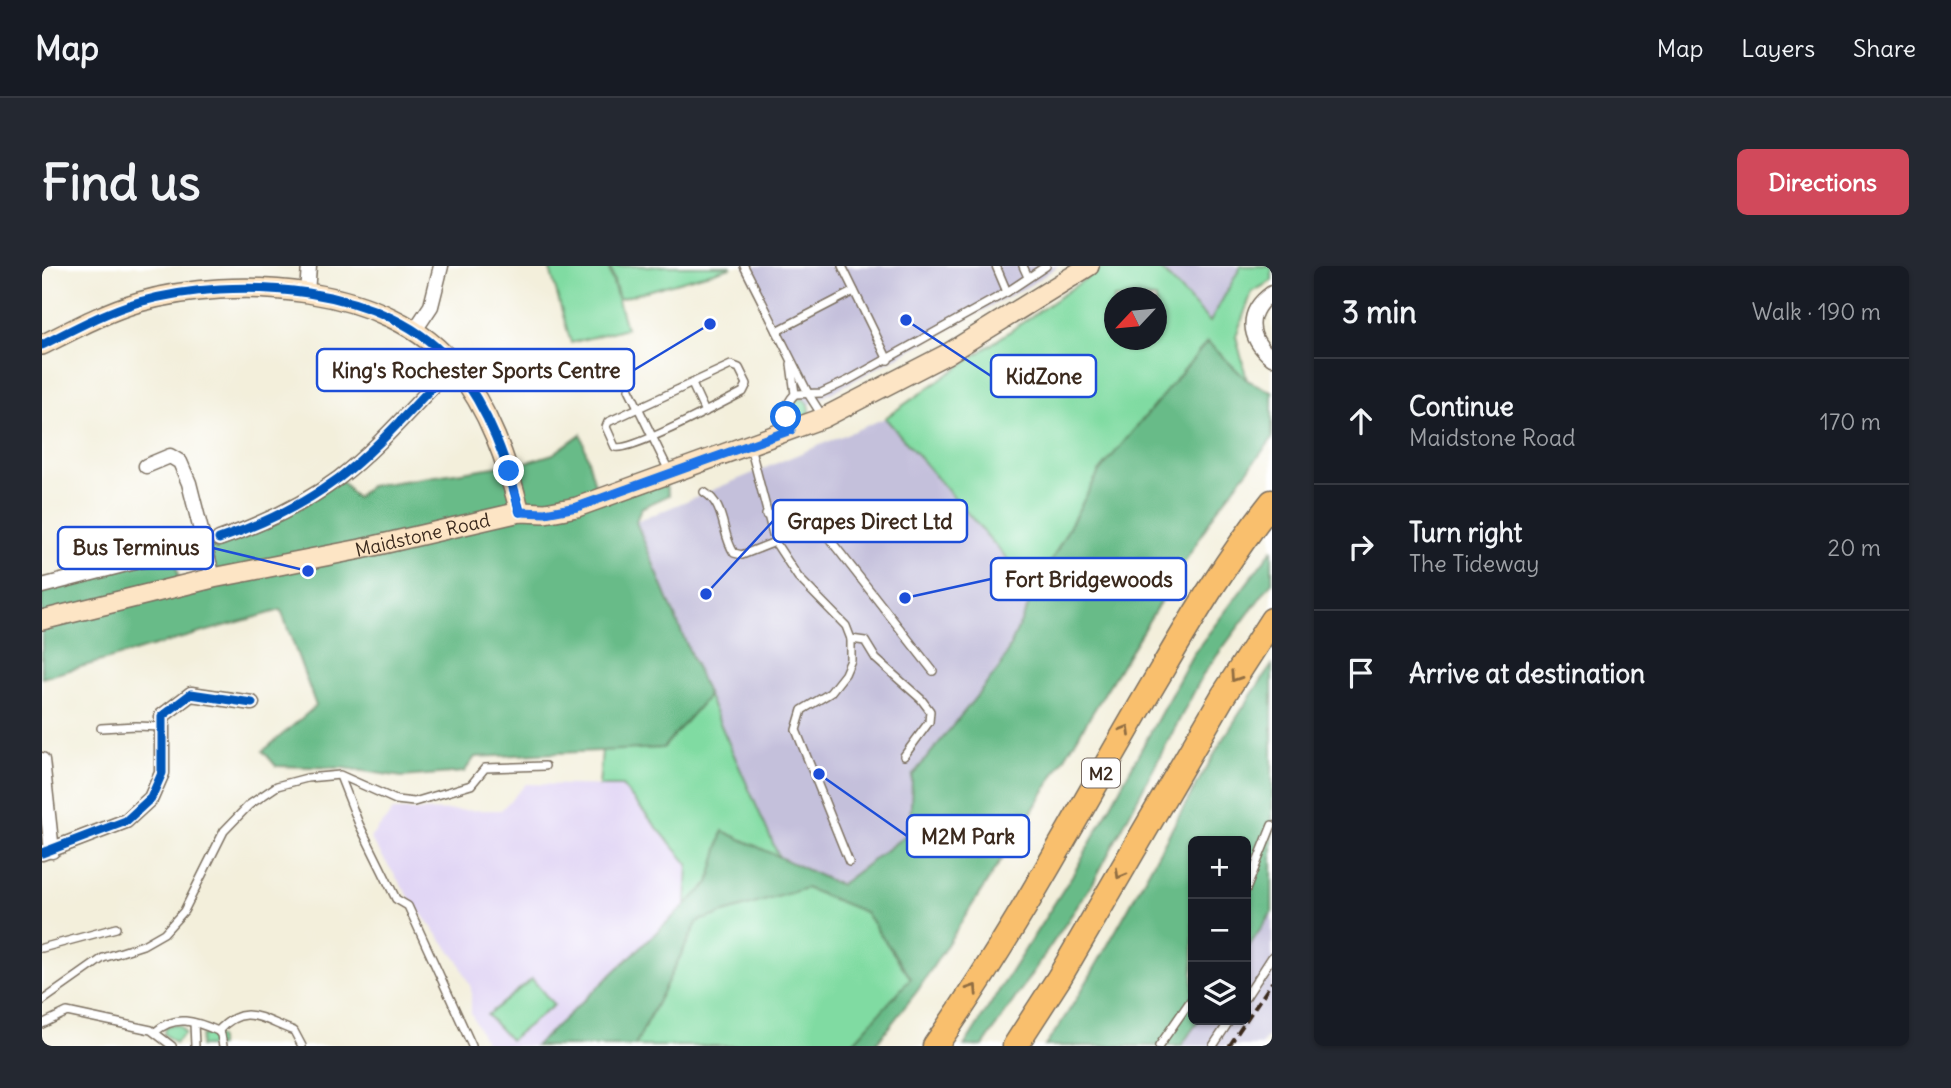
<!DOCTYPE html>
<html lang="en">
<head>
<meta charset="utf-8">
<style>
  :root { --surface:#171b24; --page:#242831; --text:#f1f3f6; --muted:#9ea1a6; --line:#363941; --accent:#d1495b }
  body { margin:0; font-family:Delius,sans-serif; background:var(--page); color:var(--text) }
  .controls { position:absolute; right:21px; bottom:21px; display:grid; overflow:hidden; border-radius:10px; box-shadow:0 2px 5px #0004 }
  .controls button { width:63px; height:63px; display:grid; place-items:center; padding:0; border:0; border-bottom:2px solid var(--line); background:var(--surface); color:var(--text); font:35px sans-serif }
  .compass { position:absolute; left:1062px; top:21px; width:63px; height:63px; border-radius:50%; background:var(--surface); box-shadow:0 2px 5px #0004; rotate:244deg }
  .stop { position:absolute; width:21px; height:21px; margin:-16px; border:5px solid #1a73e8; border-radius:50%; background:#fff }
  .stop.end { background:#1a73e8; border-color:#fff; box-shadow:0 2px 7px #0008 }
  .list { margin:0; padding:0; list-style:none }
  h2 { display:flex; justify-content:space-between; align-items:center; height:91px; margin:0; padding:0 28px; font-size:30px }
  h2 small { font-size:23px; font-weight:400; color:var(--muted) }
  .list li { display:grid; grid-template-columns:46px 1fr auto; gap:21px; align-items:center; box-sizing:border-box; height:126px; padding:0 28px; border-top:2px solid var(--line) }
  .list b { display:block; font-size:26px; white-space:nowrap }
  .list p { margin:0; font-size:23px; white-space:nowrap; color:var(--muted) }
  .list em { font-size:23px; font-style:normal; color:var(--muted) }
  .icon { flex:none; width:38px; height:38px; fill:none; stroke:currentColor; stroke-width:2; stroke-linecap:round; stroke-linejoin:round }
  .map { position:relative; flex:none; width:1230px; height:780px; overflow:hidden; border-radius:10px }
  header { display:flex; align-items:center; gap:42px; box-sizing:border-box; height:98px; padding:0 35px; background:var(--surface); border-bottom:2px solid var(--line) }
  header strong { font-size:33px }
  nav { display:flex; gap:38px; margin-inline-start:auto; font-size:24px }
  .intro { display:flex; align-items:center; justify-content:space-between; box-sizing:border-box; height:168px; padding:0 42px }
  h1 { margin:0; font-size:49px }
  .button { padding:18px 32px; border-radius:10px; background:var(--accent); color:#fff; font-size:24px; font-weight:700 }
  main { display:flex; gap:42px; padding:0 42px }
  aside { flex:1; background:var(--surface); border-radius:10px; box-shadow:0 2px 5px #0004 }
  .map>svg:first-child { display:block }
  .built { fill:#e0d4f4 }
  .industrial { fill:#c4c0db }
  .green { fill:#80dba2; stroke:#5e8260; stroke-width:2; fill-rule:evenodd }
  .forest { fill:#68bb88; stroke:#527253; stroke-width:2 }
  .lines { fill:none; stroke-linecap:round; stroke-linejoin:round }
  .lane-casing { stroke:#7b6f60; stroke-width:10 }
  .street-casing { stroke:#7b6f60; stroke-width:17 }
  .secondary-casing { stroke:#7b6f60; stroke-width:22 }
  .highway-casing { stroke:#7b6f60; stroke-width:27 }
  .lane { stroke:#fff; stroke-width:7 }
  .street { stroke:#fff; stroke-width:14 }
  .secondary { stroke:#fde5c5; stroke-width:19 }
  .highway { stroke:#f9bf6d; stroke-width:24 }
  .rail { stroke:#3b2a1e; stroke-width:3.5; stroke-dasharray:10 5; stroke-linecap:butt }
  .cycleway-casing { stroke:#fff; stroke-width:13 }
  .cycleway { stroke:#0057b8; stroke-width:9 }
  .oneway { stroke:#906d42 }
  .route { stroke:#1a73e8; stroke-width:9 }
  .labels { text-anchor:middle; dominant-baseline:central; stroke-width:5; stroke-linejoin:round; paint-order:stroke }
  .shield { fill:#fff; stroke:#766a62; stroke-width:2 }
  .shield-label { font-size:18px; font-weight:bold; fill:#3b2a1e }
  .street-label { font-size:19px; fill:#3b2a1e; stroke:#fff }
  .leader { fill:none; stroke:#1d4ed8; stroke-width:2.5 }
  .callout-dot { fill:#1d4ed8; stroke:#fff; stroke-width:2.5 }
  .callout { fill:#fff; stroke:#1d4ed8; stroke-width:2.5 }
  .callout-label { font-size:21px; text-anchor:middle; font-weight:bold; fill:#3b2a1e }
</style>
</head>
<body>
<header>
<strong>Map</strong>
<nav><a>Map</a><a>Layers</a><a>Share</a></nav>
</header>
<div class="intro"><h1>Find us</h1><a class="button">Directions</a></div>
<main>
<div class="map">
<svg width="1230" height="780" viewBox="0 0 1230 780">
  <rect width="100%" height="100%" fill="#fff"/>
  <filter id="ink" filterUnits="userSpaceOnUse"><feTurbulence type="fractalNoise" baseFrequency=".0143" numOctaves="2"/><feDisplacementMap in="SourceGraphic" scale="14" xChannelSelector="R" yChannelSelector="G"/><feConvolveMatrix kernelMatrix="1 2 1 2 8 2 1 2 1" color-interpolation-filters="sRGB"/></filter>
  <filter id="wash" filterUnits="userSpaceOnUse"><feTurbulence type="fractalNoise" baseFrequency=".00686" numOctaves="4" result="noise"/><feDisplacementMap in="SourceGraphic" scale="28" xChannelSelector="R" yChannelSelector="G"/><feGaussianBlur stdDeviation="1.57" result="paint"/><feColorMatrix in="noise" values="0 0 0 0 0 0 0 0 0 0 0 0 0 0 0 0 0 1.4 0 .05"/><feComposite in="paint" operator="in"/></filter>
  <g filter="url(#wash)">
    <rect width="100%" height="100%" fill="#f3efdb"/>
    <path class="built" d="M484,518L580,520L646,598L644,639L493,780H445L429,747V722L417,696L374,641L328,572L351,545L459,544Z"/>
    <g class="industrial">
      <path d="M702,0H1016L988,19L763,141L748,91Z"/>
      <path d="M1116,0H1199L1169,56Z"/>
      <path d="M843,152L993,325L959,400L870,510L868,566L798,619L737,591L710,534L594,256Z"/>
      <path d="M1230,646V764L1219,780H1139L1157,754H1204V685Z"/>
    </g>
    <g class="green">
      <path d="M507,0H566L584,62L529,77Z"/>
      <path d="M568,0H688L689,1L577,33Z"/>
      <path d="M1062,0H1116L1168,56L1199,0H1230V15L1210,26L1194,70L1205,114L1166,76L1057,206L993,325L843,152ZM1072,32H1114V74H1072Z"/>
      <circle cx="758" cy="143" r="10"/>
      <path d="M666,430L737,591L681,565L667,617L644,639L646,598L580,520H557L560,484L621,482Z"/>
      <path d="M764,622L823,646L869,713L808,780H593L656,655Z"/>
      <path d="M490,713L512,739L468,774L445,749Z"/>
      <path d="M130,758L138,760L143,767L133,777L122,768L123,761Z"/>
      <path d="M169,766L177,772V780H158L159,770Z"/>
    </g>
    <g class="forest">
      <path d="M1165,76L1205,114L1230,126V173L1174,245L984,555L876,724L832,780H808L869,712L823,646L764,622L656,655L593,780H493L667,617L681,565L798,619L868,566L870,510L959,400L993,325L1057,206Z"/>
      <path d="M539,168L557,233L621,211L627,229L599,242L594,256L666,430L621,482L433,491L422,506L360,511L302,502L234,500L221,485L274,440L239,344L0,412V320L132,285L138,320L170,312L165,280L297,212L314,232L328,220L485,196L511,188Z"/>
      <path d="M1230,284V316L1162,407L1051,617L941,780H922L1033,605L1151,388Z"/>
      <path d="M1230,399V646L1204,685V575H1151V754H1157L1139,780H1003C1033,739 1056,696 1081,652C1128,567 1173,479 1230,399Z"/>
    </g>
  </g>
  <g filter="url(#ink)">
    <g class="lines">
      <defs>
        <g id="lane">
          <path d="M702,0L767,129L781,151"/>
          <path d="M800,0L846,94"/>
          <path d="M954,0L965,26L1004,0"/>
          <path d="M981,0L986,11"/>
          <path d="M735,65L812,25"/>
          <path d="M689,99L697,102L705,118L701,126C682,136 587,187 573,181L564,161L566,156Z"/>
          <path d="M650,118L663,146"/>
          <path d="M587,123L627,205"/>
          <path d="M753,128L779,127L805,115L965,26"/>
          <path d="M749,163C743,149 742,139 753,128L749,98"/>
          <path d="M708,180L733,276L756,311L804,360L809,373V394L803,408L788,427L760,444L754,464L807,596"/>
          <path d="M662,226C684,239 679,268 692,287L700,289L733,276"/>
          <path d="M724,249C748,245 769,256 786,271L891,405"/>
          <path d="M809,373L823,375L834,393L879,433L888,445L887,456L862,490"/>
          <path d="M59,462L94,460L120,461"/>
          <path d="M298,510L317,558L354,633L366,640L430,780"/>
          <path d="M1204,624L1230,559"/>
          <path d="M0,682L74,662"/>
          <path d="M1204,731L1230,691"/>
          <path d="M0,735L61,692L101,679L122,667L142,645L182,565L207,539L235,520L265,512L298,509L354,534L372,536L429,519L443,502L503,500"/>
          <path d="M152,757L153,780"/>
          <path d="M0,758L25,746L109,764L130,780"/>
          <path d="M176,765C203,736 219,753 252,765L260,780"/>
          <path d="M113,766C133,748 153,755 176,765L179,769L181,780"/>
          <path d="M1117,780L1151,731"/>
          <path d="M1171,780L1188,754"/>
        </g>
        <g id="street">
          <path d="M265,27L267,0"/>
          <path d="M1230,27C1203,46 1205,72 1230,92"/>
          <path d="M373,64L389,40L399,0"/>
          <path d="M104,200L128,190L138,196L147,217L171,312"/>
          <path d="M177,273C218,259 262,238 297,212C339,180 374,136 412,99"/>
          <path d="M0,320L151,281"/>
          <path d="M0,494L10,585"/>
          <path d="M0,587L84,555L109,532L120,507V450L149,428L210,437"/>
        </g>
        <g id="secondary">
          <path d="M0,79C32,63 63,46 97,36C193,9 347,17 414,102C447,144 465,195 478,246"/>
          <path id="s1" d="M0,354L171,312L319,283L478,246L503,247L535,241L781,152L905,88L1047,0"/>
        </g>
        <g id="highway">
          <path d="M893,780C977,661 1044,531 1119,405C1153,347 1188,289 1230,236"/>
          <path d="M973,780L1017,712L1181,430L1230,354"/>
        </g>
      </defs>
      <use href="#lane" class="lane-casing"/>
      <use href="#street" class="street-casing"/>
      <use href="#secondary" class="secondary-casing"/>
      <use href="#highway" class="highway-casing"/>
      <use href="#lane" class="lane"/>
      <use href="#street" class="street"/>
      <use href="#secondary" class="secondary"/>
      <use href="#highway" class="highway"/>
      <path class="rail" d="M1187,780L1230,716"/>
      <defs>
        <g id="cycleway">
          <path d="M0,79C32,63 63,46 97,36C193,9 347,17 414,102C447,144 465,195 478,246"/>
          <path d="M177,273C218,259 262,238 297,212C339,180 374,136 412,99"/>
          <path d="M0,587L84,555L109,532L120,507V450L149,428L210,437"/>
        </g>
      </defs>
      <use href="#cycleway" class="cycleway-casing"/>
      <use href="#cycleway" class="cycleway"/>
    </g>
    <defs><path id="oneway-chevron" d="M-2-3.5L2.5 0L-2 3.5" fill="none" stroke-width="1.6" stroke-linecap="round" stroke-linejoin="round" transform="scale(1.75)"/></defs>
    <g class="oneway">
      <use href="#oneway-chevron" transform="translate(1193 411) rotate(123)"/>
      <use href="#oneway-chevron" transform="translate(1084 464) rotate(-60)"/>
      <use href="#oneway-chevron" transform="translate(1078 608) rotate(120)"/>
      <use href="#oneway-chevron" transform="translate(931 723) rotate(-57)"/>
    </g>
  </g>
  <g class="lines" filter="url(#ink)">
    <path class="route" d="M467,205L478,246L503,247L535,241L749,164L744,151"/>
  </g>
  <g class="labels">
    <rect class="shield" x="1040" y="492.5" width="38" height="29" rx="5"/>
    <g class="shield-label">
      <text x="1059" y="507">M2</text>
    </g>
    <g class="street-label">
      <text stroke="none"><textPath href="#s1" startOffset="390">Maidstone Road</textPath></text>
    </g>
  </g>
  <path class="leader" d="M668 58L592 104M864 54L949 110M664 328L731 255M266 305L171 282M863 332L949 313M777 508L865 570"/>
  <g class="callout-dot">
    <circle cx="668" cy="58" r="7"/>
    <circle cx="864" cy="54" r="7"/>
    <circle cx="664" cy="328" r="7"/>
    <circle cx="266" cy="305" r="7"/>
    <circle cx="863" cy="332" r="7"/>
    <circle cx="777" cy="508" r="7"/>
  </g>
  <g class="callout">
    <rect x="275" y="83" width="317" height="42" rx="7"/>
    <rect x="949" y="89" width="105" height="42" rx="7"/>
    <rect x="731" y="234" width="194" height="42" rx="7"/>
    <rect x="16" y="261" width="155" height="42" rx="7"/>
    <rect x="949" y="292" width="195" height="42" rx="7"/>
    <rect x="865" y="549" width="122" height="42" rx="7"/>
  </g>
  <g class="callout-label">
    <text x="434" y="112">King's Rochester Sports Centre</text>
    <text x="1002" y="118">KidZone</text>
    <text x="828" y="263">Grapes Direct Ltd</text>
    <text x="94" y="289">Bus Terminus</text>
    <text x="1047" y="321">Fort Bridgewoods</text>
    <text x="926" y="578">M2M Park</text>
  </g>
</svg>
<div class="controls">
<button>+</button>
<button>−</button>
<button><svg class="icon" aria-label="layers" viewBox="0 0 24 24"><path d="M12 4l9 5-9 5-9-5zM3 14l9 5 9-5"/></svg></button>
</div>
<svg class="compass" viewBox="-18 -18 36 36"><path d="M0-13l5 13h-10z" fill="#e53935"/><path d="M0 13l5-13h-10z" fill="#9ea1a6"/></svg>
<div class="stop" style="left:744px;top:151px"></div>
<div class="stop end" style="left:467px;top:205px"></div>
</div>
<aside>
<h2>3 min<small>Walk · 190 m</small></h2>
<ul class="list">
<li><svg class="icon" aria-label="ahead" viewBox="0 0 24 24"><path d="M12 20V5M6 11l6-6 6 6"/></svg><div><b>Continue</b><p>Maidstone Road</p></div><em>170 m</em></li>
<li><svg class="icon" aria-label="right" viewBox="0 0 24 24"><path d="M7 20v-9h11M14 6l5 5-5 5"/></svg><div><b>Turn right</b><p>The Tideway</p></div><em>20 m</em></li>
<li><svg class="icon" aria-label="arrive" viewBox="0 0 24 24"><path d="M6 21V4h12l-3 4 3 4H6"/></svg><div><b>Arrive at destination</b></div></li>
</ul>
</aside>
</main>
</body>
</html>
